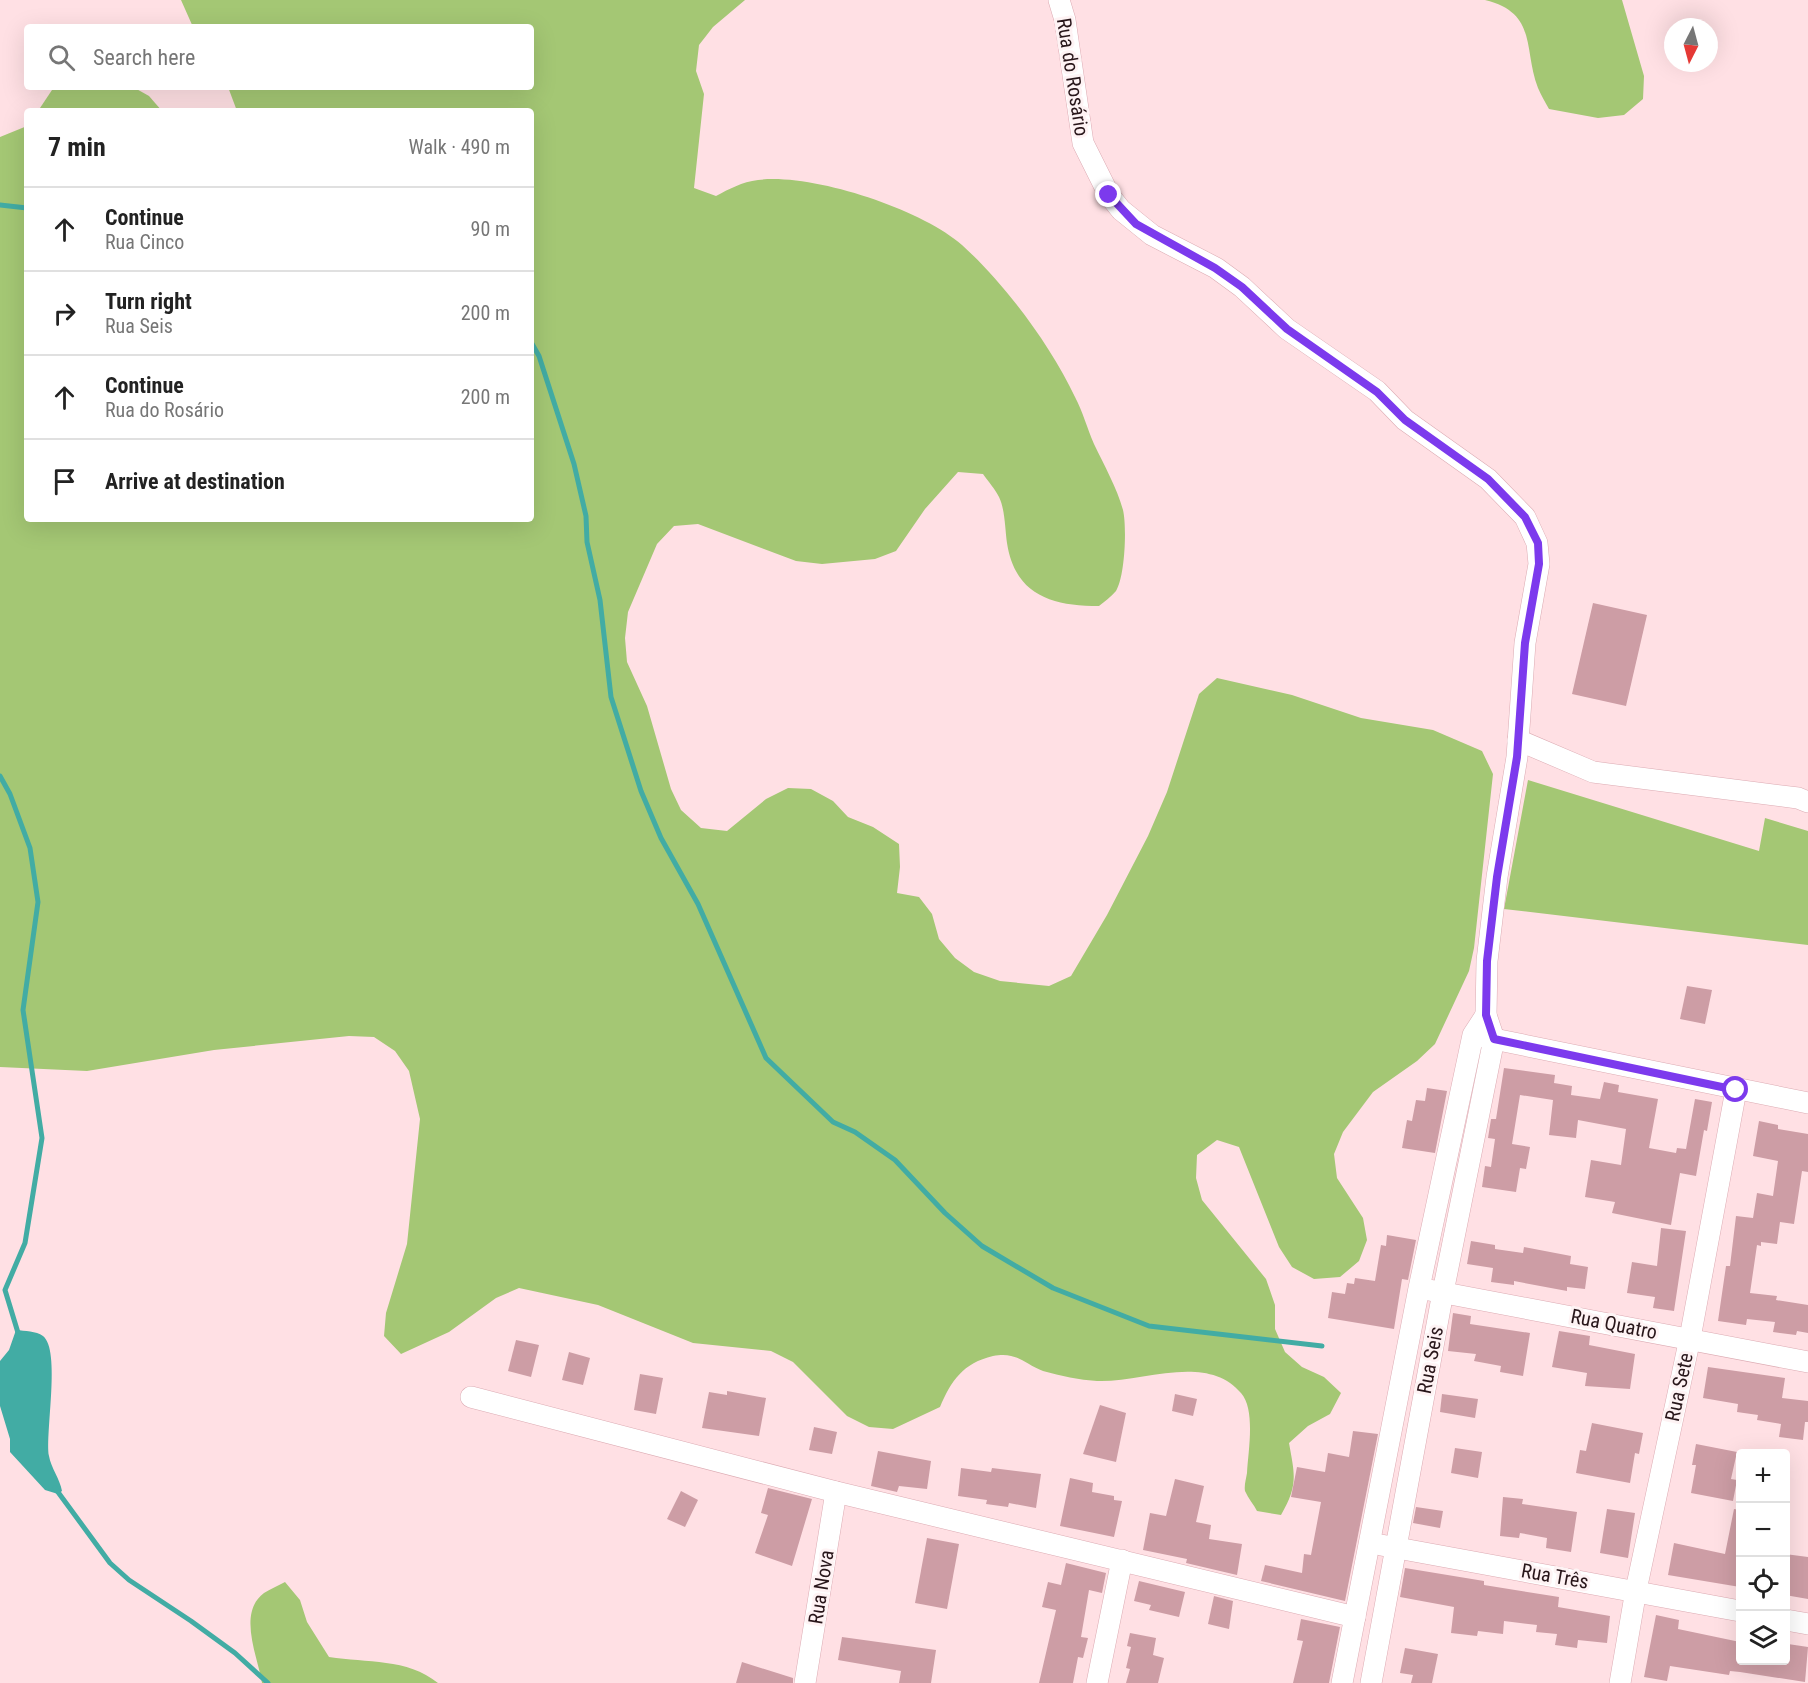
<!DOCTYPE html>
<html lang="en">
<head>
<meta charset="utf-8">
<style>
  :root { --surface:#fff; --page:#f2f2f2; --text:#222; --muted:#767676; --line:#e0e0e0 }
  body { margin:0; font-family:"Roboto Condensed",sans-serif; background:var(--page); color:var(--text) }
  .controls { position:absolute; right:18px; bottom:18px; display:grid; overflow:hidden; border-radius:6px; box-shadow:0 6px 24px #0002 }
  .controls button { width:54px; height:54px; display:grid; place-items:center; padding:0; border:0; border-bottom:2px solid var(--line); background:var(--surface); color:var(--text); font:30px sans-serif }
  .compass { position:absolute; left:1664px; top:18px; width:54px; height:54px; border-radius:50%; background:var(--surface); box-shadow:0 6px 24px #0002; rotate:186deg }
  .stop { position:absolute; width:18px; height:18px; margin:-14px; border:4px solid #7c3aed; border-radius:50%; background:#fff }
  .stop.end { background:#7c3aed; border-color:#fff; box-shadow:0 2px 6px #0008 }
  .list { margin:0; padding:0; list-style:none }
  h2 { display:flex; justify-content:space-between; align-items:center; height:78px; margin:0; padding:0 24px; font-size:26px }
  h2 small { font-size:20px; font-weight:400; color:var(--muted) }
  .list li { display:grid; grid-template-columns:39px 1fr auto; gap:18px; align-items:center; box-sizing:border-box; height:84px; padding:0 24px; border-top:2px solid var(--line) }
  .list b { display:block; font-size:22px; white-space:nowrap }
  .list p { margin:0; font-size:20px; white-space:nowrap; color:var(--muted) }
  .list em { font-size:20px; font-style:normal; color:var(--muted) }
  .icon { flex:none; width:33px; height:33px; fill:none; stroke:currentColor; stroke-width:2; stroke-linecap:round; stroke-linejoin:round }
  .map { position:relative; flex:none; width:1808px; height:1683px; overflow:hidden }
  .search { position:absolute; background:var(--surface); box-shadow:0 6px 24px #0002; left:24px; top:24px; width:510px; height:66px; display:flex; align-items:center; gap:15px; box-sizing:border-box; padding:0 21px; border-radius:6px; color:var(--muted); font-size:22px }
  .panel { position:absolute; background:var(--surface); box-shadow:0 6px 24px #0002; left:24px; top:108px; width:510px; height:414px; border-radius:6px }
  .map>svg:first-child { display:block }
  .green { fill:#a4c774 }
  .water { fill:#42aca4 }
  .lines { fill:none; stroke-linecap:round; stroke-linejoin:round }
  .stream { stroke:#42aca4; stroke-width:5 }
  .building { fill:#cd9da5 }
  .minor-casing { stroke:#dcabb3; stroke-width:22 }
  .minor { stroke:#fff; stroke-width:21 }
  .route { stroke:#7c3aed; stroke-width:8 }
  .labels { text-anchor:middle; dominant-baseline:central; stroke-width:6; stroke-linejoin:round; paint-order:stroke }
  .street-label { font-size:20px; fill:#28161a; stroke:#fef3f4 }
</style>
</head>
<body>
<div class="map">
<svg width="1808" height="1683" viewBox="0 0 1808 1683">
  <rect width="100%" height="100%" fill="#ffe0e4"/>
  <g class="green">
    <path d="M181,0H745L713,27L699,45L696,71L704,94L694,188L716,196C729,189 742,182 758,180C812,173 921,209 962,245C1005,284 1050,344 1075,397C1083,412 1087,428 1094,444C1104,465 1117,488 1123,510C1127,527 1125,577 1116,591C1111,597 1104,602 1099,606C1052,606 1015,595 1007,543C1005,529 1005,509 999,497C995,489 988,481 983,474L958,472L925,509L896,551L875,559L822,564L796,561L698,524L674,526L657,544L628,612L625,638L627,662L647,706L671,789L681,810L701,828L727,831L766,799L788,788L811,789L833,801L848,817L873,827L899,844L900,867L897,893L919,897L932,914L939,939L955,958L974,972L1000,981L1049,986L1071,976L1107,915L1148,836L1167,792L1199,694L1217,678L1292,695L1361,718L1433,730L1482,751L1493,774L1474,948L1469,971L1435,1044L1417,1061L1373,1092L1343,1132L1334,1154L1337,1178L1363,1218L1367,1240L1359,1261L1340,1277L1314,1279L1292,1267L1279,1247L1239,1147L1217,1140L1197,1155L1196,1178L1202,1200L1266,1279L1275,1305V1329L1285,1352L1302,1367L1324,1377L1341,1393L1330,1414L1308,1426L1289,1443C1295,1476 1298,1485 1281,1515L1257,1511C1254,1505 1248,1498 1245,1491C1244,1486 1246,1479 1247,1473C1248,1452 1256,1410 1241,1393C1207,1352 1140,1383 1097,1381C1079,1380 1061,1376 1043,1371C1024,1364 1017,1351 993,1356C963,1363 951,1381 940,1407L893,1429L869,1427L847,1416L793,1362L771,1351L693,1343L598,1305L519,1288L496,1298L449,1332L401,1354L384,1336L386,1313L407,1244L420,1119L409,1071L395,1051L374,1037L349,1036L214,1050L87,1071L0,1067V137L27,126V519H531V111H237L228,87H531V27H193Z"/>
    <path d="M1485,0H1622L1644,76L1643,99L1624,115L1598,118L1549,109C1545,102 1541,95 1538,88C1523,49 1538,13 1485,0Z"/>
    <path d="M54,87H133L149,96L162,111H38Z"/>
    <path d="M1528,780L1759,851L1765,818L1808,831V945L1504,909Z"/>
    <path d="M285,1582L300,1600L307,1622L329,1657C367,1663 407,1658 438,1683H262C258,1657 237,1613 264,1593C270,1589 278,1586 285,1582Z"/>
  </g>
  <path class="water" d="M16,1330C25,1331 36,1331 43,1336C61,1350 45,1433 49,1456C51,1468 60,1479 62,1491L58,1494L45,1490L10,1452V1439L0,1406V1361L9,1350Z"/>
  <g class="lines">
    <g class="stream">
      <path d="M0,205L27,208"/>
      <path d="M531,342L539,356L574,464L586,516L587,542L600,600L611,697L641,791L661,838L698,904L766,1058L833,1122L855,1132L895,1160L945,1213L982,1246L1053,1288L1149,1326L1322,1346"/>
      <path d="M0,776L10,794L30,848L38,902L23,1010L42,1138L25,1243L5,1290L19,1336"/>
      <path d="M55,1488L110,1563L129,1580L191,1621L235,1653L268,1683"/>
    </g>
  </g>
  <g class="building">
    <path d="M1593,603L1647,615L1626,706L1572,694Z"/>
    <path d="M1687,986L1712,990L1705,1024L1680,1019Z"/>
    <path d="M1504,1068L1555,1075L1554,1083L1572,1086L1571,1095L1600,1099L1604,1082L1619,1085L1618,1092L1658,1099L1649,1148L1676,1153L1677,1148L1686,1149L1695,1099L1712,1102L1707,1131L1704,1130L1696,1176L1680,1173L1671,1225L1612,1213L1615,1202L1585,1197L1591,1160L1621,1165L1626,1129L1578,1120L1576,1138L1549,1135L1553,1100L1520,1095L1512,1144L1530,1147L1526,1169L1520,1168L1516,1192L1482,1187L1485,1166L1491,1167L1495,1139L1488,1138L1491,1119H1496Z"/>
    <path d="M1427,1088L1447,1091L1435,1153L1402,1148L1407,1120L1412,1121L1416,1100L1425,1101Z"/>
    <path d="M1759,1121L1778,1125V1129L1808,1134V1172L1802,1171L1794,1224L1780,1222L1777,1244L1761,1242V1246L1757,1245L1750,1293L1777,1296L1776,1300L1808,1305V1333L1797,1331L1796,1335L1773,1332L1775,1322L1747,1319L1746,1325L1718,1321L1726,1266H1730L1736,1216L1753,1218L1757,1193L1773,1196L1778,1161L1753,1156Z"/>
    <path d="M1661,1228L1686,1231L1674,1311L1653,1308L1655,1297L1627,1293L1632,1262L1657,1266Z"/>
    <path d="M1387,1235L1416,1240L1408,1280L1402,1279L1394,1329L1328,1318L1332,1292L1345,1294L1347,1283L1354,1284L1355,1278L1375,1281L1381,1245L1386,1246Z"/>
    <path d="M1471,1241L1495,1245V1249L1523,1253L1524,1247L1571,1256L1570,1264L1588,1267L1585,1289L1567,1287V1291L1514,1281V1285L1491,1282L1493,1268L1467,1264Z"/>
    <path d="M1453,1313L1471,1316L1470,1324L1530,1333L1523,1376L1500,1372L1501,1366L1474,1361L1476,1354L1448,1351Z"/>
    <path d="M1559,1331L1590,1336L1589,1345L1635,1354L1630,1389L1585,1386L1587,1373L1552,1367Z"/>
    <path d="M516,1340L539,1345L531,1377L508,1371Z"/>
    <path d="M569,1352L590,1358L583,1385L562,1380Z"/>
    <path d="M1708,1367L1785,1378L1782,1398L1808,1401V1422H1805L1803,1440L1779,1437L1781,1424L1757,1420L1758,1415L1737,1412L1738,1404L1703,1398Z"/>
    <path d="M640,1374L663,1378L656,1414L634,1410Z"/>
    <path d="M727,1391L766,1398L759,1436L702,1428L709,1392L727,1395Z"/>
    <path d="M1175,1394L1197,1399L1193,1416L1172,1411Z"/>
    <path d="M1442,1394L1478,1399L1475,1418L1440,1412Z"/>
    <path d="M1100,1405L1126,1413L1116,1462L1083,1454Z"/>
    <path d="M1592,1423L1643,1433L1639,1454L1635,1453L1630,1483L1576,1473L1580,1450L1586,1451Z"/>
    <path d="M814,1427L837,1432L832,1454L809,1450Z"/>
    <path d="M1353,1431L1378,1434L1345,1601L1261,1581L1265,1565L1302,1573L1304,1554L1311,1555L1321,1502L1291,1497L1297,1467L1325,1472L1328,1453L1349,1457Z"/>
    <path d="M1696,1444L1737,1452L1731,1479L1737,1480L1733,1501L1691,1493L1696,1465H1692Z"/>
    <path d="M1455,1448L1482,1452L1478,1478L1451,1473Z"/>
    <path d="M878,1451L931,1461L927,1489L899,1486L897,1492L871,1486Z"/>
    <path d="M961,1468L991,1472L992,1468L1041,1474L1036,1508L1009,1503L1008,1507L986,1504L987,1500L958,1496Z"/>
    <path d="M1070,1478L1093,1483L1092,1492L1114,1496V1500L1122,1501L1114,1537L1060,1526Z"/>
    <path d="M1175,1479L1204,1486L1196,1522L1211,1525L1209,1539L1242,1544L1237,1575L1186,1563L1187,1559L1143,1550L1150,1513L1166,1516Z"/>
    <path d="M768,1488L812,1499L792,1566L755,1553L768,1515L761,1513Z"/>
    <path d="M681,1491L698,1500L685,1527L667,1519Z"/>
    <path d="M1503,1497L1523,1499L1522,1504L1577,1512L1571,1552L1546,1548L1547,1538L1520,1533L1519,1538L1500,1536Z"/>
    <path d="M1416,1507L1443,1511L1440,1528L1413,1523Z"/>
    <path d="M1607,1509L1635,1513L1628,1558L1600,1553Z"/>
    <path d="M1734,1509L1740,1510V1587L1668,1575L1674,1543L1725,1554Z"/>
    <path d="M927,1538L959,1544L947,1609L915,1603Z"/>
    <path d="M1785,1554L1808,1557V1599L1785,1595Z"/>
    <path d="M1066,1563L1106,1573L1102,1593L1089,1590L1081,1637L1088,1638L1083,1658L1078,1657L1073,1683H1039L1056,1610L1042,1607L1048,1582L1061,1585Z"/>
    <path d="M1405,1568L1484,1581V1585L1559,1597L1558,1607L1610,1616L1607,1643L1578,1640L1577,1648L1555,1645L1557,1634L1536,1632L1537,1625L1504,1621L1503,1634L1478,1631L1477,1636L1451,1633L1454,1607L1400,1597Z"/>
    <path d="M1139,1581L1185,1592L1179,1617L1149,1610L1151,1605L1134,1601Z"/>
    <path d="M1214,1596L1233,1601L1229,1629L1208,1624Z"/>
    <path d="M1656,1615L1679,1620L1678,1629L1740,1642V1660H1786L1788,1644L1808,1647L1805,1682L1740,1672L1730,1671L1729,1675L1670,1666L1667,1681L1644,1677Z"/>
    <path d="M1301,1619L1340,1627L1329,1683H1293L1303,1641L1297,1640Z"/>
    <path d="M1130,1633L1156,1638L1153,1655L1164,1658L1158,1683H1126L1130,1669L1126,1668L1131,1647L1127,1646Z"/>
    <path d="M842,1637L936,1650L931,1683H899L901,1671L838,1660Z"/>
    <path d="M1405,1648L1438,1654L1432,1683H1411L1413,1675L1400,1673Z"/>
    <path d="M742,1662L793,1678V1683H736Z"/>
  </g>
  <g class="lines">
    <defs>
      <g id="minor">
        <path d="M1059,0L1065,20L1083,143L1109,195L1121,210L1152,235L1216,268L1242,287L1287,329L1377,391L1405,420L1488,479L1525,517L1537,543L1539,564L1525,643L1517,757L1497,877L1487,961L1486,1015L1494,1039L1443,1292L1371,1683"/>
        <path d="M1518,740L1593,772L1798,798L1808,802"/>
        <path d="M1479,1036L1808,1103"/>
        <path d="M1429,1290L1808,1362"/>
        <path d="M471,1397L836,1492L1355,1617"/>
        <path d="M1381,1545L1740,1611"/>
        <path d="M1786,1620L1808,1624"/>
        <path d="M805,1683L836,1492"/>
        <path d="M1097,1683L1122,1560"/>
        <path d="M1342,1683L1419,1288L1473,1035L1486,1015"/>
        <path d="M1620,1683L1636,1590L1690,1338L1736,1090"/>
      </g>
    </defs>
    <use href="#minor" class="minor-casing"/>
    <use href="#minor" class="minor"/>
  </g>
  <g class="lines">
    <path class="route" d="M1109,195L1136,224L1215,268L1242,287L1287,329L1377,392L1405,420L1488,479L1525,517L1538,543L1539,564L1525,643L1517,757L1497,877L1487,961L1486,1015L1494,1039L1736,1090"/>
  </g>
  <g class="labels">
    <g class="street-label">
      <text transform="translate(1073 77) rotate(81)">Rua do Rosário</text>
      <text transform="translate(1614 1324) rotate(11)">Rua Quatro</text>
      <text transform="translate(1430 1360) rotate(-79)">Rua Seis</text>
      <text transform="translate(1679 1387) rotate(-78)">Rua Sete</text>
      <text transform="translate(1555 1576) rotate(10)">Rua Três</text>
      <text transform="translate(821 1587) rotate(-81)">Rua Nova</text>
    </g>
  </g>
</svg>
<div class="controls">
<button>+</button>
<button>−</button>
<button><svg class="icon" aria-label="locate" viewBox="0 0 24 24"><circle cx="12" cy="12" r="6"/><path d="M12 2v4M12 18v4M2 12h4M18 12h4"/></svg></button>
<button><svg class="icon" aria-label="layers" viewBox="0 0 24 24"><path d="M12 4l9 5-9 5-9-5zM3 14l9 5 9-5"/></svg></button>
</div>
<svg class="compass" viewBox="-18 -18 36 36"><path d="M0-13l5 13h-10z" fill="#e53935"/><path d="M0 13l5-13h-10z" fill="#767676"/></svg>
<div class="stop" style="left:1736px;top:1090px"></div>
<div class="stop end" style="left:1109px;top:195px"></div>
<div class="search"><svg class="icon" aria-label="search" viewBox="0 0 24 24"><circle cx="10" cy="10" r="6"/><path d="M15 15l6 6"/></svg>Search here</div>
<section class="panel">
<h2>7 min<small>Walk · 490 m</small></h2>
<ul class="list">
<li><svg class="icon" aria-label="ahead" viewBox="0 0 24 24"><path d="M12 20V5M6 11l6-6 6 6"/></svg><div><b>Continue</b><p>Rua Cinco</p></div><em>90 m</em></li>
<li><svg class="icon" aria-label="right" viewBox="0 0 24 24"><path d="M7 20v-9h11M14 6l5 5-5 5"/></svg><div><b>Turn right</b><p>Rua Seis</p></div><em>200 m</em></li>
<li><svg class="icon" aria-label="ahead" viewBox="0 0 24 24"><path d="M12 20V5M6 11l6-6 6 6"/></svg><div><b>Continue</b><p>Rua do Rosário</p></div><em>200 m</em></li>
<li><svg class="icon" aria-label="arrive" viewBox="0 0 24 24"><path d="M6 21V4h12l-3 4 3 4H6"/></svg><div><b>Arrive at destination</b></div></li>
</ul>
</section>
</div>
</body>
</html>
